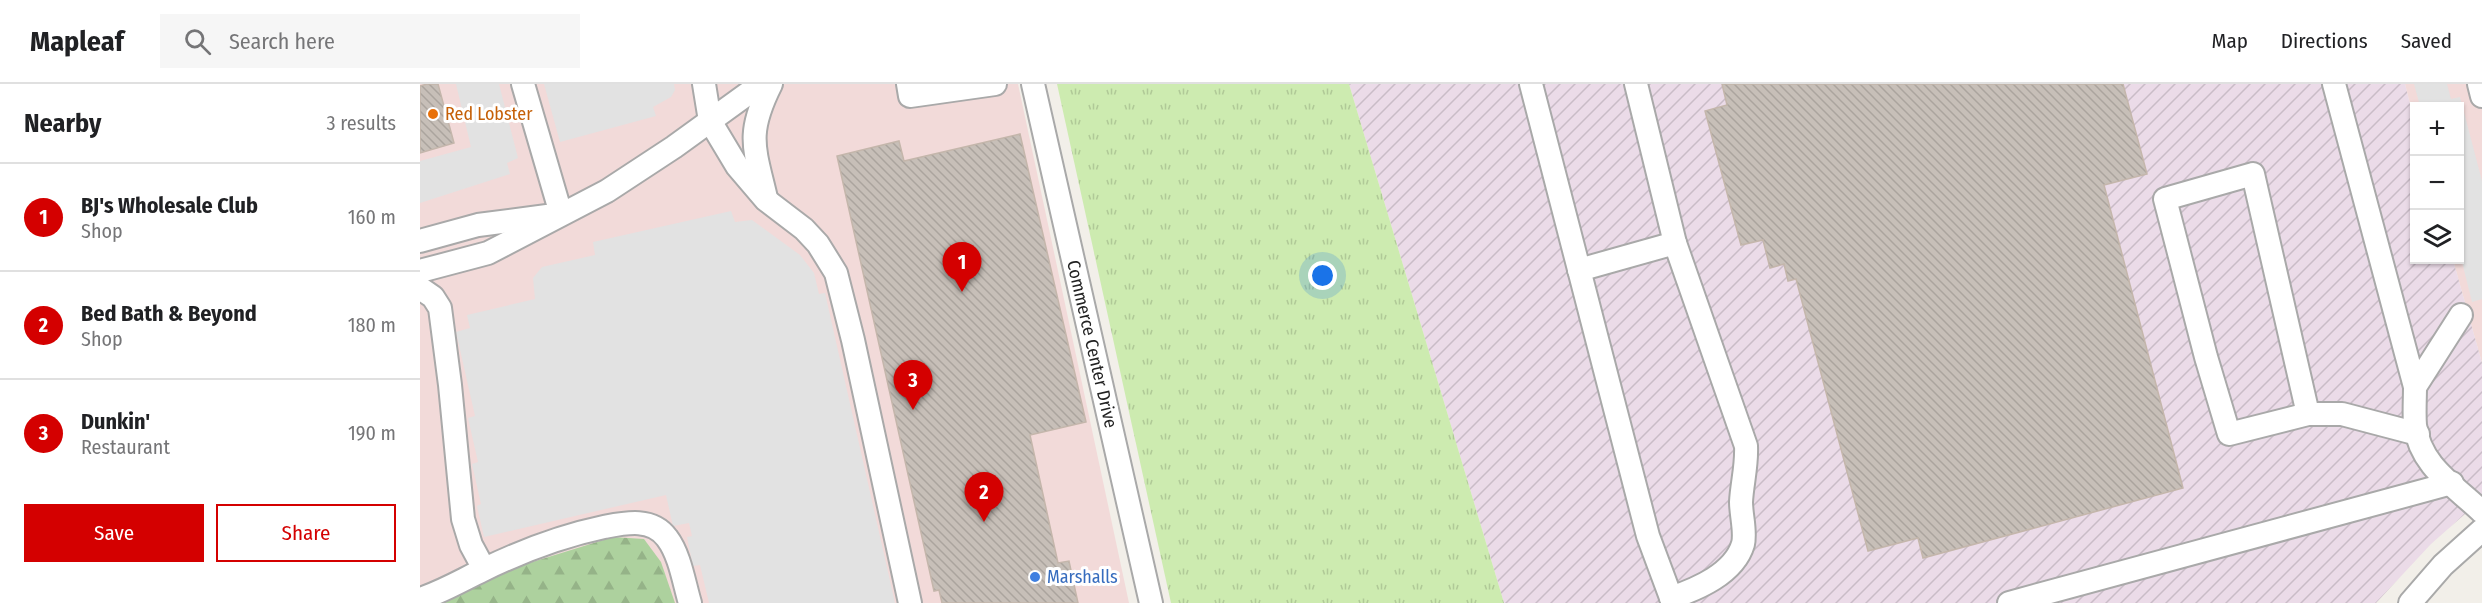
<!DOCTYPE html>
<html lang="en">
<head>
<meta charset="utf-8">
<style>
  :root { --surface:#fff; --page:#f6f6f6; --text:#202124; --muted:#757577; --line:#e0e0e0; --accent:#d40000 }
  body { margin:0; font-family:"Fira Sans Condensed",sans-serif; background:var(--page); color:var(--text) }
  .controls { position:absolute; right:18px; top:18px; display:grid; overflow:hidden; border-radius:0px; box-shadow:0 2px 4px #0004 }
  .controls button { width:54px; height:54px; display:grid; place-items:center; padding:0; border:0; border-bottom:2px solid var(--line); background:var(--surface); color:var(--text); font:30px sans-serif }
  .you { position:absolute; left:903px; top:192px; width:21px; height:21px; margin:-15px; border:4px solid #fff; border-radius:50%; background:#1a73e8; box-shadow:0 0 0 9px #1a73e833 }
  .badge { display:grid; place-items:center; width:39px; height:39px; border-radius:50%; background:var(--accent); color:#fff; font-size:20px; font-weight:700 }
  .pin { position:absolute; translate:-50% -50px; filter:drop-shadow(0 2px 3px #0008) }
  .pin::after { content:''; position:absolute; top:32px; width:21px; height:18px; background:inherit; clip-path:polygon(0 0,100% 0,50% 100%) }
  .list { margin:0; padding:0; list-style:none }
  h2 { display:flex; justify-content:space-between; align-items:center; height:78px; margin:0; padding:0 24px; font-size:26px }
  h2 small { font-size:20px; font-weight:400; color:var(--muted) }
  .list li { display:grid; grid-template-columns:39px 1fr auto; gap:18px; align-items:center; box-sizing:border-box; height:108px; padding:0 24px; border-top:2px solid var(--line) }
  .list b { display:block; font-size:22px; white-space:nowrap }
  .list p { margin:0; font-size:20px; white-space:nowrap; color:var(--muted) }
  .list em { font-size:20px; font-style:normal; color:var(--muted) }
  .actions { display:flex; gap:12px; padding:18px 24px }
  .actions a { flex:1; padding:14px 0; border:2px solid var(--accent); border-radius:0px; text-align:center; font-size:21px; color:var(--accent) }
  .actions .main { background:var(--accent); color:#fff }
  .icon { flex:none; width:33px; height:33px; fill:none; stroke:currentColor; stroke-width:2; stroke-linecap:round; stroke-linejoin:round }
  .map { position:relative; flex:none; width:2062px; height:519px; overflow:hidden }
  header { display:flex; align-items:center; gap:36px; box-sizing:border-box; height:84px; padding:0 30px; background:var(--surface); border-bottom:2px solid var(--line) }
  header strong { font-size:28px }
  nav { display:flex; gap:33px; margin-inline-start:auto; font-size:21px }
  .search { width:420px; height:54px; background:var(--page); display:flex; align-items:center; gap:15px; box-sizing:border-box; padding:0 21px; border-radius:0px; color:var(--muted); font-size:22px }
  main { display:flex }
  aside { flex:1; background:var(--surface) }
  .map>svg:first-child { display:block }
  .commercial { fill:#f2dad9 }
  .industrial { fill:url(#industrial-furrows) }
  .grass { fill:url(#grass-tufts) }
  .forest { fill:url(#forest-firs) }
  .parking { fill:#e2e2e2 }
  .building { fill:url(#building-back-hatch); stroke:#c4b6ab; stroke-width:1.5 }
  .lines { fill:none; stroke-linecap:round; stroke-linejoin:round }
  .minor-casing { stroke:#a9a9a9; stroke-width:26 }
  .minor { stroke:#fff; stroke-width:22 }
  .food-dot { fill:#e8710a; stroke:#fff; stroke-width:2 }
  .shop-dot { fill:#3f7fe0; stroke:#fff; stroke-width:2 }
  .labels { text-anchor:middle; dominant-baseline:central; stroke-width:6; stroke-linejoin:round; paint-order:stroke }
  .food-label { font-size:18px; fill:#c56008; stroke:#fff; text-anchor:start }
  .street-label { font-size:18px; fill:#222; stroke:#fff }
  .shop-label { font-size:18px; fill:#366cbe; stroke:#fff; text-anchor:start }
</style>
</head>
<body>
<header>
<strong>Mapleaf</strong>
<div class="search"><svg class="icon" aria-label="search" viewBox="0 0 24 24"><circle cx="10" cy="10" r="6"/><path d="M15 15l6 6"/></svg>Search here</div>
<nav><a>Map</a><a>Directions</a><a>Saved</a></nav>
</header>
<main>
<aside>
<h2>Nearby<small>3 results</small></h2>
<ul class="list">
<li><span class="badge">1</span><div><b>BJ's Wholesale Club</b><p>Shop</p></div><em>160 m</em></li>
<li><span class="badge">2</span><div><b>Bed Bath &amp; Beyond</b><p>Shop</p></div><em>180 m</em></li>
<li><span class="badge">3</span><div><b>Dunkin'</b><p>Restaurant</p></div><em>190 m</em></li>
</ul>
<div class="actions"><a class="main">Save</a><a>Share</a></div>
</aside>
<div class="map">
<svg width="2062" height="519" viewBox="0 0 2062 519">
  <defs>
    <pattern id="industrial-furrows" width="10" height="10" patternUnits="userSpaceOnUse" patternTransform="scale(1.5)"><rect width="10" height="10" fill="#ebdbe8"/><path d="M-1 1l2-2M0 10L10 0M9 11l2-2" fill="none" stroke="#c9bcc7"/></pattern>
    <pattern id="grass-tufts" width="24" height="20" patternUnits="userSpaceOnUse" patternTransform="scale(1.5)"><rect width="24" height="20" fill="#cdebb0"/><path d="M3 7l-1-3M5 7V3M7 7l1-3M15 17l-1-3M17 17v-4M19 17l1-3" fill="none" stroke="#b0c997"/></pattern>
    <pattern id="forest-firs" width="22" height="20" patternUnits="userSpaceOnUse" patternTransform="scale(1.5)"><rect width="22" height="20" fill="#add19e"/><path d="M5 1l3.5 6h-7zM16 11l3.5 6h-7z" fill="#95b388"/></pattern>
    <pattern id="building-back-hatch" width="6" height="6" patternUnits="userSpaceOnUse" patternTransform="scale(1.5)"><rect width="6" height="6" fill="#c7bfb8"/><path d="M-1 5l2 2M0 0l6 6M5-1l2 2" fill="none" stroke="#aba49e"/></pattern>
  </defs>
  <rect width="100%" height="100%" fill="#f2efe9"/>
  <g class="commercial">
    <path d="M0,0H598L709,519H0Z"/>
    <path d="M1985,0H2062V279L2033,176H2040V22H1994V36Z"/>
  </g>
  <path class="industrial" d="M929,0H1985L1994,36V176H2033L2062,279V415L2011,460L1956,519H1084Z"/>
  <path class="grass" d="M637,0H929L1084,519H751Z"/>
  <path class="forest" d="M193,453L224,455L241,478L255,519H21L93,484Z"/>
  <g class="parking">
    <path d="M36,0H79L98,74L87,79L90,90L0,119V77L51,63Z"/>
    <path d="M124,0H254L255,6L251,13L233,23L236,32L140,58Z"/>
    <path d="M1994,0H2027L2031,15L2040,13L2062,97V215L2052,218L2040,170V22H2000Z"/>
    <path d="M311,127L315,138L332,136L380,171L394,189L399,210L405,209L475,519H289L280,481L273,482L267,453L272,452L269,439L253,442L246,411L64,453L57,422L61,420L52,380L58,378L48,334L55,332L36,248L50,244L47,231L115,215L113,194L122,183L175,171L173,158Z"/>
  </g>
  <g class="building">
    <path d="M7,0H18L34,59L0,69V2Z"/>
    <path d="M1302,0H1703L1727,90L1684,101L1763,404L1503,474L1498,454L1448,467L1376,195L1368,197L1364,180L1350,184L1343,156L1321,161L1285,27L1307,21Z"/>
    <path d="M600,50L666,338L610,351L638,479L649,477L658,519H522L519,506L514,507L417,72L479,57L484,77Z"/>
  </g>
  <g class="lines">
    <defs>
      <g id="minor">
        <path d="M103,0L141,130"/>
        <path d="M284,0L290,37L317,82L346,116L384,145L398,160L416,189L433,256L490,519"/>
        <path d="M488,0L490,12L575,0"/>
        <path d="M613,0L731,519"/>
        <path d="M1111,0L1228,452L1253,519"/>
        <path d="M1216,0L1255,159L1326,362C1327,382 1322,399 1321,418C1321,431 1326,448 1323,460C1314,490 1277,505 1251,514"/>
        <path d="M1914,0L1995,303C1995,315 1994,329 1995,341C2000,382 2034,401 2062,428"/>
        <path d="M2059,0L2062,12"/>
        <path d="M346,114C334,63 326,50 351,0"/>
        <path d="M0,157L58,141L127,132"/>
        <path d="M1159,186L1255,159"/>
        <path d="M0,187L68,169L187,107L254,63L341,0"/>
        <path d="M0,204L13,213L20,224L30,301L43,435L51,461L64,485"/>
        <path d="M1995,303L2041,231"/>
        <path d="M1888,330L1833,90L1745,115L1786,273L1809,350L1888,330H1922L1998,350"/>
        <path d="M0,515C22,508 42,496 63,486C102,467 141,452 184,443C205,439 232,433 247,454C260,471 264,499 270,519"/>
        <path d="M1589,519L2032,399"/>
        <path d="M1990,519L2023,481L2062,446"/>
      </g>
    </defs>
    <use href="#minor" class="minor-casing"/>
    <use href="#minor" class="minor"/>
  </g>
  <circle class="food-dot" cx="13" cy="30" r="6"/>
  <circle class="shop-dot" cx="615" cy="493" r="6"/>
  <g class="labels">
    <g class="food-label">
      <text x="25" y="30">Red Lobster</text>
    </g>
    <g class="street-label">
      <text transform="translate(672 260) rotate(77)">Commerce Center Drive</text>
    </g>
    <g class="shop-label">
      <text x="627" y="493">Marshalls</text>
    </g>
  </g>
</svg>
<div class="controls">
<button>+</button>
<button>−</button>
<button><svg class="icon" aria-label="layers" viewBox="0 0 24 24"><path d="M12 4l9 5-9 5-9-5zM3 14l9 5 9-5"/></svg></button>
</div>
<div class="you"></div>
<div class="pin badge" style="left:542px;top:208px">1</div>
<div class="pin badge" style="left:564px;top:438px">2</div>
<div class="pin badge" style="left:493px;top:326px">3</div>
</div>
</main>
</body>
</html>
